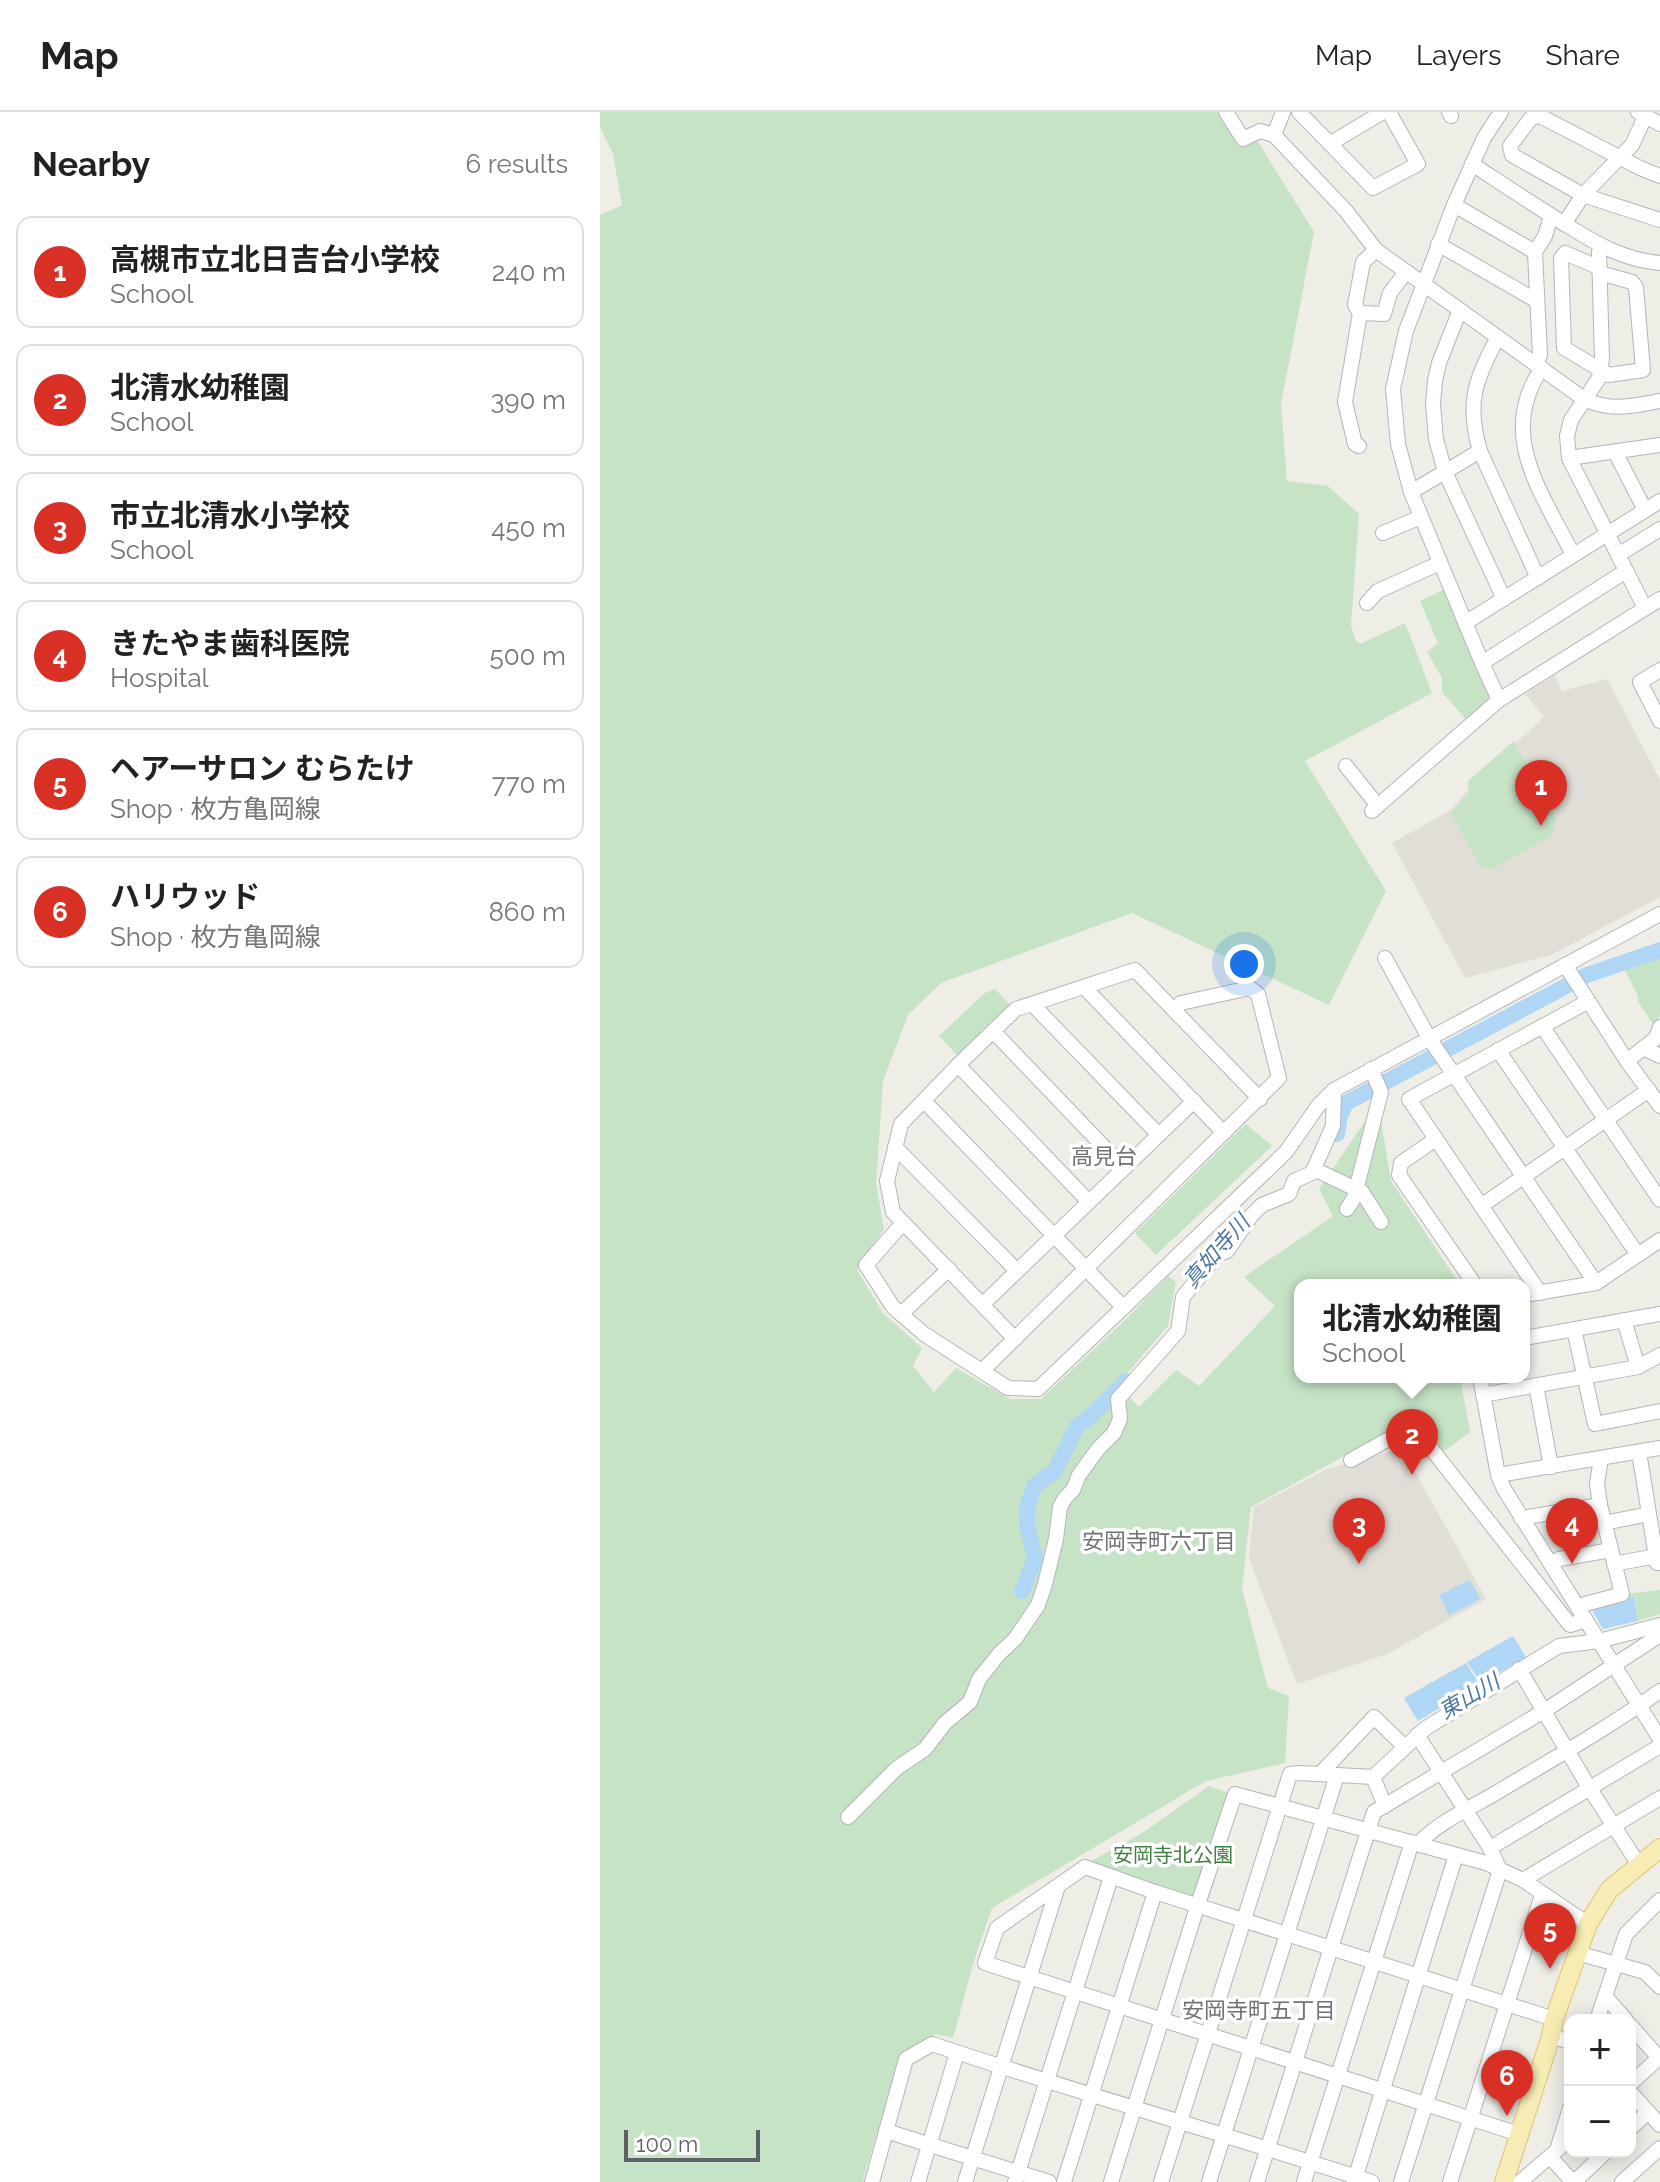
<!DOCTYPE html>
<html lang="en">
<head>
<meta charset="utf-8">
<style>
  :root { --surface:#fff; --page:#f2f2f2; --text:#222; --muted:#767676; --line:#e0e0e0; --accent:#d93025 }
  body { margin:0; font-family:Raleway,"Noto Sans JP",sans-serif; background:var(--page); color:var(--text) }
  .controls { position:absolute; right:24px; bottom:24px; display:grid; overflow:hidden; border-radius:16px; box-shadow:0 4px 20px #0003 }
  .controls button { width:72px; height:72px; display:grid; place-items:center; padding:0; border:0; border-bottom:2px solid var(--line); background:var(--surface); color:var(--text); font:40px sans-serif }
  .scale { position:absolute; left:24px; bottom:20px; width:136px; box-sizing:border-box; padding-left:8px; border:4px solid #5e6165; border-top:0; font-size:22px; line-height:28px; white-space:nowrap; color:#5e6165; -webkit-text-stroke:6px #fff; paint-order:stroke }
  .you { position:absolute; left:644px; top:852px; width:28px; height:28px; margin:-20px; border:6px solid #fff; border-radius:50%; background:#1a73e8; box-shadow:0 0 0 12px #1a73e833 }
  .badge { display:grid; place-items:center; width:52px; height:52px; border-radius:50%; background:var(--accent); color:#fff; font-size:26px; font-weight:700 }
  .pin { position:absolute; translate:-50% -66px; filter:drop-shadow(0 2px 4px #0008) }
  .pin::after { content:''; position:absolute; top:42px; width:28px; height:24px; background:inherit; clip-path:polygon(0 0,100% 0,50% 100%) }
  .popup { position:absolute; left:694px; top:1167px; width:236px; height:104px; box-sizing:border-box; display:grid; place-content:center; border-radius:16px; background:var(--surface); filter:drop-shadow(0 2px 6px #0005); font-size:26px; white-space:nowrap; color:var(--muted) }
  .popup b { font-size:30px; color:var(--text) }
  .popup::after { content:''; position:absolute; left:50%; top:100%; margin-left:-16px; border:16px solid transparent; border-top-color:var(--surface) }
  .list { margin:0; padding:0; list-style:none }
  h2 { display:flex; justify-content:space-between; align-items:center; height:104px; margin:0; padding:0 32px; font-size:34px }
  h2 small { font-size:26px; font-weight:400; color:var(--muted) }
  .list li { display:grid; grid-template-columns:52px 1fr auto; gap:24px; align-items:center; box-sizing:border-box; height:112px; margin:0 16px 16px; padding:0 16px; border:2px solid var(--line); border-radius:16px }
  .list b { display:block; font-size:30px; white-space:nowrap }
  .list p { margin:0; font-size:26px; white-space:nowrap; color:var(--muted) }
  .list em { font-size:26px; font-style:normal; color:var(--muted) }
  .map { position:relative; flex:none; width:1060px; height:2070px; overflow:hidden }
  header { display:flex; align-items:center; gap:48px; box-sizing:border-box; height:112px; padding:0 40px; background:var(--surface); border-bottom:2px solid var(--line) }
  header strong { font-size:38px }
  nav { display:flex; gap:44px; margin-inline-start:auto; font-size:28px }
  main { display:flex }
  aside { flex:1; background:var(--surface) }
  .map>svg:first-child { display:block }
  .education { fill:#e1ded8 }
  .green { fill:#c6e3c6 }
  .water { fill:#b0d6f5 }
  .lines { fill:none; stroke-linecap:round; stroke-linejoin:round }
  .river { stroke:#b0d6f5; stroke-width:16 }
  .minor-casing { stroke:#b3b6b9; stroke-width:16 }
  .major-casing { stroke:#e1c26d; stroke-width:20 }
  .minor { stroke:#fff; stroke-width:14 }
  .major { stroke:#f6ecb4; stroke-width:18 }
  .labels { text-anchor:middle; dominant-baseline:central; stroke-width:7; stroke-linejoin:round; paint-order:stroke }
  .park-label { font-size:20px; fill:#408144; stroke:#fff }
  .neighbourhood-label { font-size:22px; fill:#6f7377; stroke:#fff }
  .water-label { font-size:22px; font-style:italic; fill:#4e78a6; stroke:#fff }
</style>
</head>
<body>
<header>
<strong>Map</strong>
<nav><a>Map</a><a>Layers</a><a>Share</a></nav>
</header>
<main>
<aside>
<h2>Nearby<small>6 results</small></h2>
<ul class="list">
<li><span class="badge">1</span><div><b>高槻市立北日吉台小学校</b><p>School</p></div><em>240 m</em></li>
<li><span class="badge">2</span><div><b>北清水幼稚園</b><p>School</p></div><em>390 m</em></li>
<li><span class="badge">3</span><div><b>市立北清水小学校</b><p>School</p></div><em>450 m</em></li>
<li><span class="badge">4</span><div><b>きたやま歯科医院</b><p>Hospital</p></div><em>500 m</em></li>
<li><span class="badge">5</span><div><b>ヘアーサロン むらたけ</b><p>Shop · 枚方亀岡線</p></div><em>770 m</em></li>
<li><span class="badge">6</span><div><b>ハリウッド</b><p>Shop · 枚方亀岡線</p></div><em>860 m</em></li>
</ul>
</aside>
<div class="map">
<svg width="1060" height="2070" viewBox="0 0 1060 2070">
  <rect width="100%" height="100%" fill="#eeede6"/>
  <g class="education">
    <path d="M955,563L962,579L1007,567L1060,668V785L951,843L865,866L792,731L851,698L868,677L869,670L897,649L944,605L925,582Z"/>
    <path d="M800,1333L886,1487L787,1542L697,1572L649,1446L654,1395L727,1357L788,1340Z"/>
  </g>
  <g class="green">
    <path d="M0,0H628L655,25L714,120L681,292L687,369L728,374L759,402L751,514L756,529L760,532L805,511L832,581L705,649L786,779L729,893L532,801L341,871L308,903L283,969L276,1072L284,1117L257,1158L283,1201L322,1236L313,1254L334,1280L356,1256L410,1287H441L523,1210L568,1164L576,1170L568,1214L517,1273L539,1295L576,1258L599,1274L675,1194L644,1165L733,1104L719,1077L778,990L791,1069L860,1173H700V1265H860L870,1320L842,1341L825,1300L651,1395L642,1477L668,1576L689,1584L685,1651L606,1669L392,1796L374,1849L353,1926L336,1922L301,1941L263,2067L264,2070H0V103L22,93L13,42L0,15Z"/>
    <path d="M847,476L893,586L869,611L842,580V566L827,540L838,531L820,489Z"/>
    <path d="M914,629L956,705L952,724L892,757L880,754L851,701L869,680L868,669Z"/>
    <path d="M1060,843V902L1055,915L1037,888L1039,886L1025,858Z"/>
    <path d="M395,877L411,894L359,945L339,924L385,881Z"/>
    <path d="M646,1012L672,1034L556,1143L535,1121Z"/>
    <path d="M1060,1478V1502L1038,1509L1035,1485L1026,1486L1025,1482Z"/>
    <path d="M609,1674L631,1682L593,1788L484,1753L544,1720Z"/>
  </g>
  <g class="water">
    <path d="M870,1468L880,1487L849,1503L839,1483Z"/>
    <path d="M1034,1485L1038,1509L1003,1517L993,1500L996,1492Z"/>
    <path d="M913,1524L926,1545L881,1571L867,1550Z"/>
    <path d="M866,1551L879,1572L818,1609L804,1586Z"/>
  </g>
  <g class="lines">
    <g class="river">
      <path d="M737,1022L740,1004L746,991L987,863L1060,838"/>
      <path d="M422,1479L435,1447L427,1412L428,1392L435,1373L455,1359L477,1314L491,1304L526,1269"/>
    </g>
    <defs>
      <g id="minor">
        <path d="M626,0L643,27L660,19L674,23"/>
        <path d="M683,0L674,23L746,99L776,138L984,287C1012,300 1032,294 1060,289"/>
        <path d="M699,0L773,76L818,52L789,0"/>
        <path d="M849,0L851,4"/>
        <path d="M1038,0L1060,12"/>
        <path d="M731,31L783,0"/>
        <path d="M872,52C904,73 935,94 968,114C997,132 1024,148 1060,151"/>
        <path d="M1060,64L1040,56L940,4L931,6L910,34L912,43L983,83L1060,108"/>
        <path d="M854,93L935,140"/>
        <path d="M964,112L983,83L1032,33L1045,5"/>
        <path d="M838,132L937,189"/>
        <path d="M1001,135L999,140L1002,247L999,266L971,308L967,324L969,346L1045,496"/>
        <path d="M1000,156L965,141L961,146L964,236L1009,263L1043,258L1036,175L1032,170L1000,161"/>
        <path d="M860,198L839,251L835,269L833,292L836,327L845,360L904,487"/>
        <path d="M760,201L784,202L790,181L806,160"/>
        <path d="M898,225C875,268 866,291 880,339L938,466"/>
        <path d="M935,252L940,243L935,140L945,124L951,105"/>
        <path d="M942,256C896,323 943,382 973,443"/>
        <path d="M759,334L755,332L745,290L760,201L755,193L763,150L776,138"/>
        <path d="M1015,340L1045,398"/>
        <path d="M969,346L1060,333"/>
        <path d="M811,380L880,339"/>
        <path d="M783,421L821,405"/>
        <path d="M1018,443L1060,417"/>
        <path d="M767,491L778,479L840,451"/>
        <path d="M865,511L1060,389"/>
        <path d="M882,551L1026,459"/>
        <path d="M1060,558L1040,570L1060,609"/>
        <path d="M899,588L882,551L811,380L798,332L793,277L806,219L854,93L884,26L901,0"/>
        <path d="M746,654L778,694"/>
        <path d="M772,699L899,588L1060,487"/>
        <path d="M785,846L829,926L996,1171"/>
        <path d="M965,853L1027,949L1060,994"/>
        <path d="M484,875L624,1021"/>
        <path d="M432,892L559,1023"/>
        <path d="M942,914L1060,1088"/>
        <path d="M393,919L524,1056"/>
        <path d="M1043,936L1060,944"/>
        <path d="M898,938L1038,1143"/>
        <path d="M1027,949L1056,926L1060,915"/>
        <path d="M358,953L489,1090"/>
        <path d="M324,989L523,1195"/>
        <path d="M836,1027L801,1051L799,1063L875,1173"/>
        <path d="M295,1035L417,1159"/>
        <path d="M714,1057L762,1080L781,1110"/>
        <path d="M881,1094L1049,978"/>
        <path d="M747,1097L754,1086L781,980L771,957"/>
        <path d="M303,1111L266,1153L293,1195L324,1222L408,1276L438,1277L686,1040L718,994L734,978L1060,802"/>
        <path d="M940,1181L809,987L987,890"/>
        <path d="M924,1183L996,1171L1060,1128"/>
        <path d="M383,1192L594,989"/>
        <path d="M301,1202L349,1157"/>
        <path d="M1024,1208L1038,1255"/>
        <path d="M974,1217L995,1312L1060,1299"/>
        <path d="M924,1226L1060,1202"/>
        <path d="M415,1227L293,1100L287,1069L301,1012L358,953L416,897L535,858L660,987"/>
        <path d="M383,1258L679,966L658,882L650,876L581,891L574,898"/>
        <path d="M880,1265L898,1363L904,1377L1060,1627"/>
        <path d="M936,1273L951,1355"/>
        <path d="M883,1283L1038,1255L1060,1243"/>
        <path d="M1039,1340L1057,1451H1060"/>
        <path d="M751,1348L805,1318L819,1321L970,1513L986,1508"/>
        <path d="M898,1363L1060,1336"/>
        <path d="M921,1406L1000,1393"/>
        <path d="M1004,1411L1049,1402"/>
        <path d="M952,1452L959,1447L1011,1438"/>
        <path d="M1014,1452L1056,1444"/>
        <path d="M978,1494L1022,1482L1000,1393L997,1372L1001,1346"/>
        <path d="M919,1557L990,1677L1039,1753"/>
        <path d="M720,1662L774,1605L804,1634"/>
        <path d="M773,1665L785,1694"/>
        <path d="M248,1705L297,1656L325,1637L345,1611L370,1590L379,1567L399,1542L415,1527L438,1493L445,1472L456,1427L460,1395L465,1386L473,1378L479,1363L498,1337L514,1321L520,1307L518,1287L578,1219L583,1185L617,1143L627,1139L651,1104L662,1093L689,1082L694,1069L712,1061L733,1014L734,978"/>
        <path d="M818,1732C837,1711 872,1695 896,1681C951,1648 1008,1616 1060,1579"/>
        <path d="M890,1736L1060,1634"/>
        <path d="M923,1768L1060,1686"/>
        <path d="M977,1841L1045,1860L1060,1875"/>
        <path d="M1005,1884L1026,1908"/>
        <path d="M997,1908L1026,1822L1060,1788"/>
        <path d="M1030,1913L1060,1947"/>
        <path d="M951,1924L970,1930"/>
        <path d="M1030,1972L1060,1945"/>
        <path d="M1030,1980L1060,2013"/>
        <path d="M1030,2017L1048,2000"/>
        <path d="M286,2019L449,2070"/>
        <path d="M919,2022L385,1851L397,1816L485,1755L555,1780L954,1907"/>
        <path d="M957,2038L970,1996"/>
        <path d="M950,2045L973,2070"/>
        <path d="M272,2070L306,1947L332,1932C478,1981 626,2022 772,2070"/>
        <path d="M318,2070L357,1941"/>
        <path d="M365,2070L458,1774"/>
        <path d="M415,2070L511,1765"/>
        <path d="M464,2070L555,1780"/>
        <path d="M511,2070L598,1792L635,1682L886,1751L923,1768L988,1812"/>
        <path d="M561,2070L690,1662L700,1661L773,1665L826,1616L959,1534L999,1529L1060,1513"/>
        <path d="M609,2070L737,1663"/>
        <path d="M657,2070L774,1700L944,1599L1060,1523"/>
        <path d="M704,2070L812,1730"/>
        <path d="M754,2070L856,1743"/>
        <path d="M801,2070L900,1758L890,1736L817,1623"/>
        <path d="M850,2070L942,1783"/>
        <path d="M920,2070L970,2027"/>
        <path d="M974,2070L1006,2040"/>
        <path d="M1022,2070L1060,2036"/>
      </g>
      <path id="major" d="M904,2070L951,1924L954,1907L988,1812L1009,1778L1060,1736"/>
    </defs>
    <use href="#minor" class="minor-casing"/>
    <use href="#major" class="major-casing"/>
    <use href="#minor" class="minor"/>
    <use href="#major" class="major"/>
  </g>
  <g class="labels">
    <g class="park-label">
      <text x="573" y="1743">安岡寺北公園</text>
    </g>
    <g class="neighbourhood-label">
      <text x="504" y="1044">高見台</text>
      <text x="559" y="1429">安岡寺町六丁目</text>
      <text x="659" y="1898">安岡寺町五丁目</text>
    </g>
    <g class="water-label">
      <text transform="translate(616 1139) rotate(-49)">真如寺川</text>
      <text transform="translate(869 1584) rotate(-31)">東山川</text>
    </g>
  </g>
</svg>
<div class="controls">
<button>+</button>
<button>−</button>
</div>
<div class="scale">100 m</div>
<div class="you"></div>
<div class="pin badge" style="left:941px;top:714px">1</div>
<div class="pin badge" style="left:812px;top:1363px">2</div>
<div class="popup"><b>北清水幼稚園</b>School</div>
<div class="pin badge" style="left:759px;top:1452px">3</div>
<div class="pin badge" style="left:972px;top:1452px">4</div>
<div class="pin badge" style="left:950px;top:1857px">5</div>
<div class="pin badge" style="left:907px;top:2004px">6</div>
</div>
</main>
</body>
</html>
